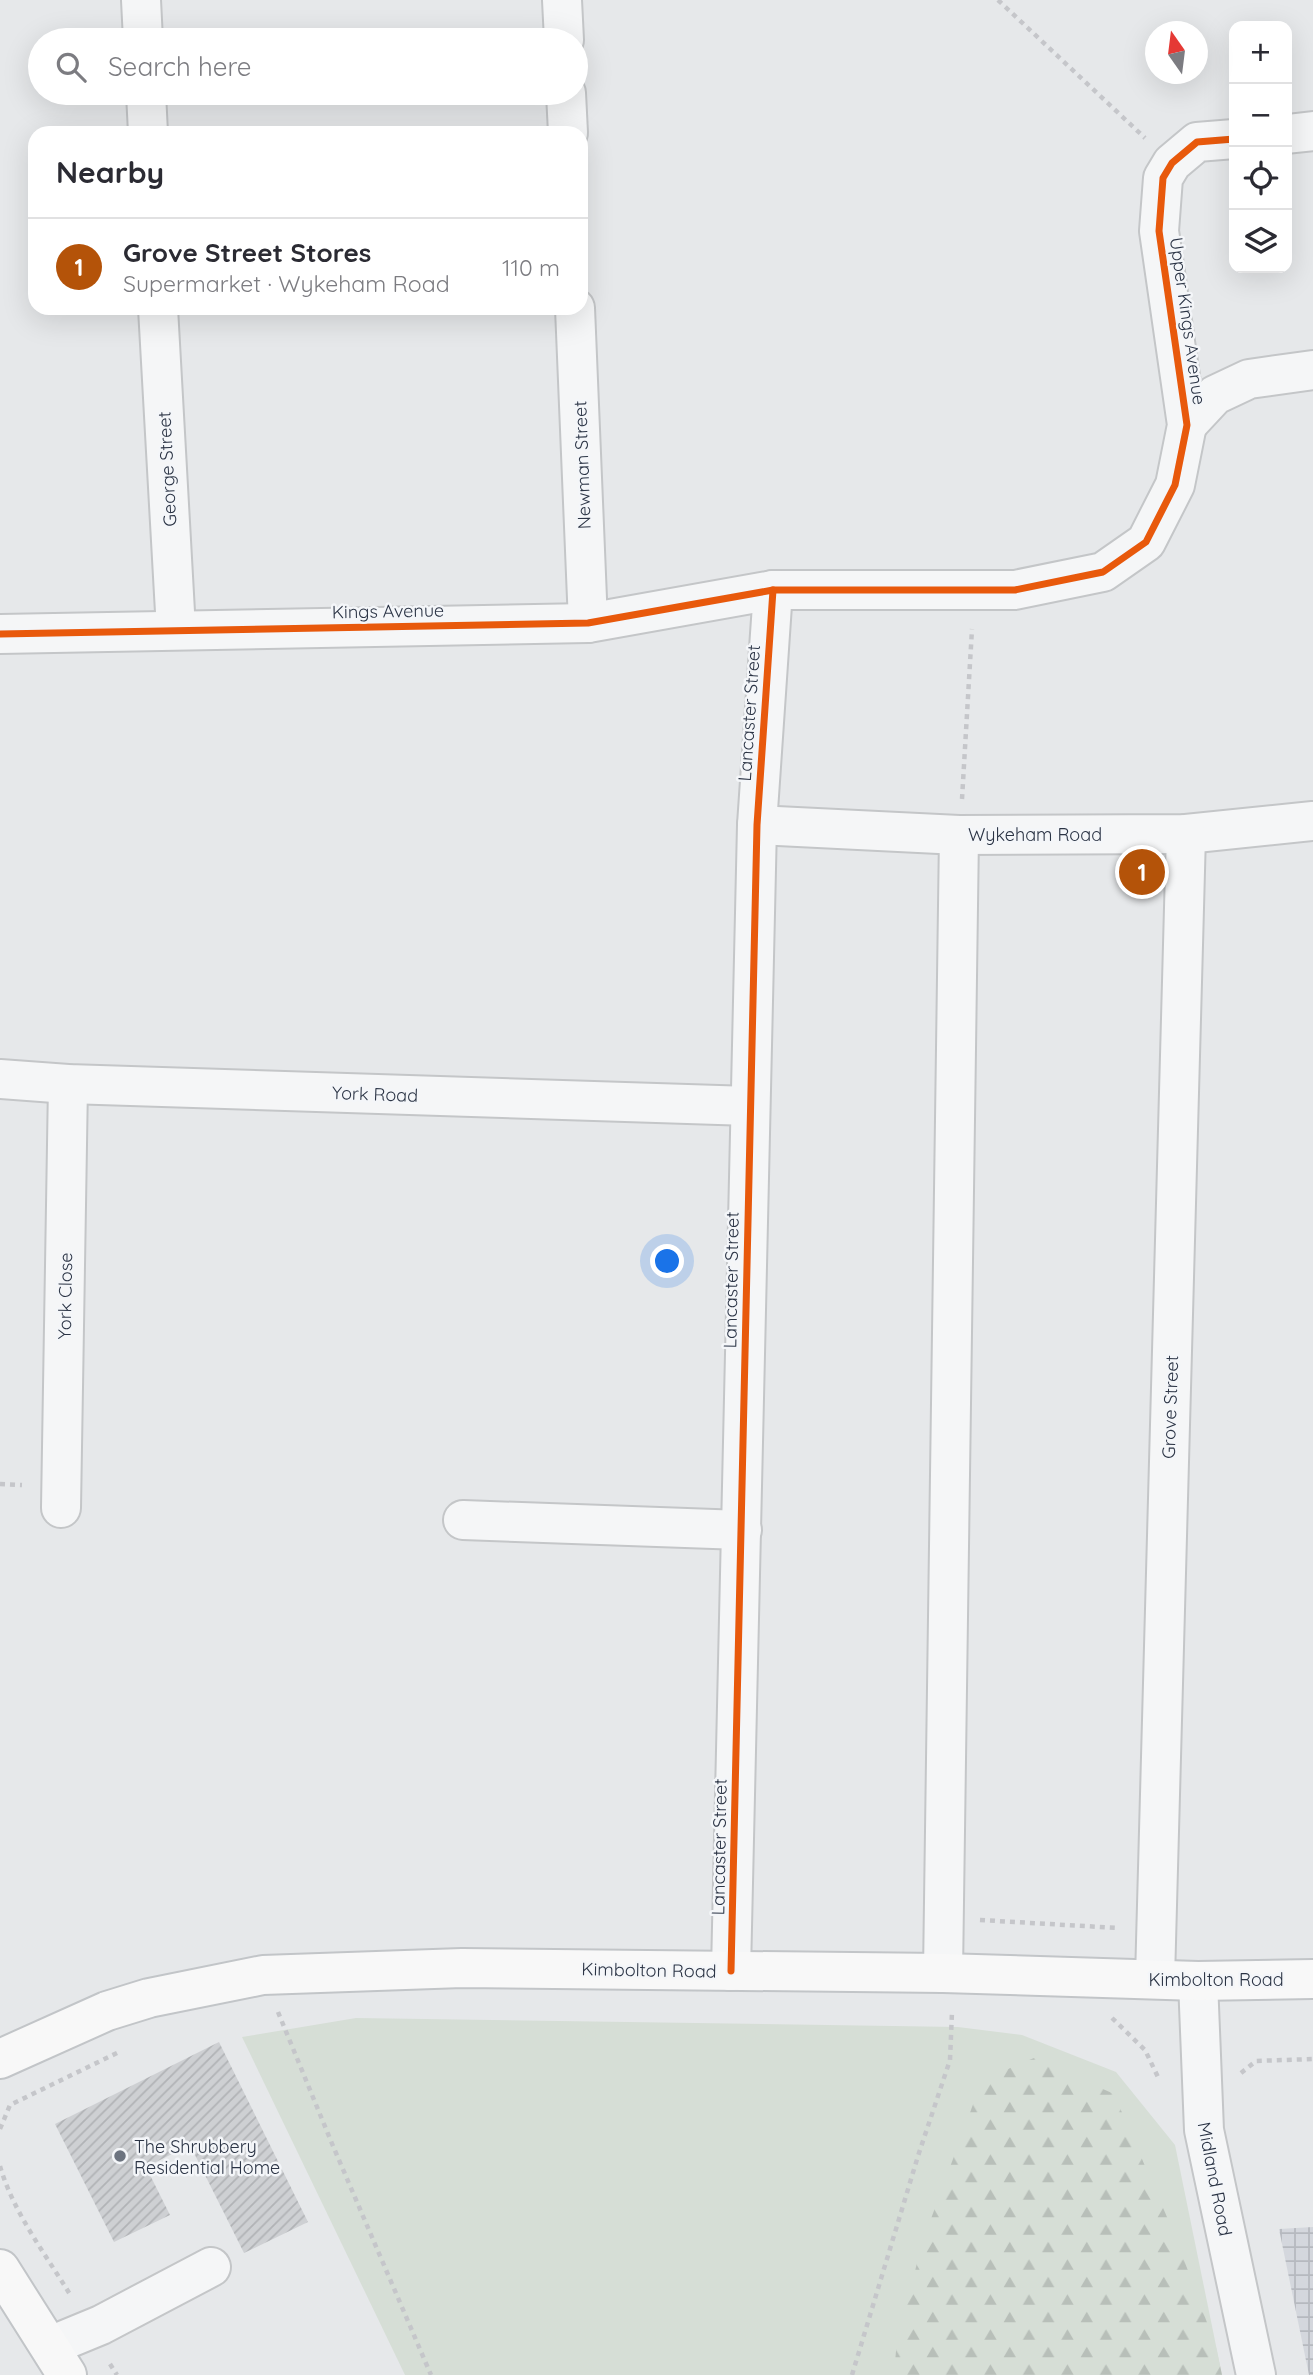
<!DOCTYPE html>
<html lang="en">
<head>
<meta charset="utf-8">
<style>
  :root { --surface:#fff; --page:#f2f2f3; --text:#2b2b33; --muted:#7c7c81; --line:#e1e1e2; --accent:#b45309 }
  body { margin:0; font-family:Quicksand,sans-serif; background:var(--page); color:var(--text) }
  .controls { position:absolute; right:21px; top:21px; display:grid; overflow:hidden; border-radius:14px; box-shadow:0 7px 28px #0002 }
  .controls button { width:63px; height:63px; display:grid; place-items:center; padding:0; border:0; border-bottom:2px solid var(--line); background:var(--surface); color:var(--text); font:35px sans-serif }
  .compass { position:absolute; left:1145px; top:21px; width:63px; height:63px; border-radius:50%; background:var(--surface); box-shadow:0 7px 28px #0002; rotate:346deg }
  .you { position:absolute; left:668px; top:1262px; width:24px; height:24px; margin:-18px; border:5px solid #fff; border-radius:50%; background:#1a73e8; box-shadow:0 0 0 10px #1a73e833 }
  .badge { display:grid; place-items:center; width:46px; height:46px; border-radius:50%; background:var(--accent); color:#fff; font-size:23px; font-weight:700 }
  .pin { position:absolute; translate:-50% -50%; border:4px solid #fff; box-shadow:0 2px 7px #0006 }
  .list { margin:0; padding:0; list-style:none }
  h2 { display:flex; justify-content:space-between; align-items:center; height:91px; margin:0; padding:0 28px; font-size:30px }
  h2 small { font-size:23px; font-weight:400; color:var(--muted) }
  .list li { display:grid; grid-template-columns:46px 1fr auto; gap:21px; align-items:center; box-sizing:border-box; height:98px; padding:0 28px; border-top:2px solid var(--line) }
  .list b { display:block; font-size:26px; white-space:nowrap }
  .list p { margin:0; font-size:23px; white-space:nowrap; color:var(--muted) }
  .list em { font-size:23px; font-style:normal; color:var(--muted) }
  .icon { flex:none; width:38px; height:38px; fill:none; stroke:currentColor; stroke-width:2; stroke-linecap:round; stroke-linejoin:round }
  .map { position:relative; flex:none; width:1313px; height:2375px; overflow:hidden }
  .search { position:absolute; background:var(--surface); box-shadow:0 7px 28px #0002; left:28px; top:28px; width:560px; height:77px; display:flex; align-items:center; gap:18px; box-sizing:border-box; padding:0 24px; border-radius:38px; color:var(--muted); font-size:26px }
  .panel { position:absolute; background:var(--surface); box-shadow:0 7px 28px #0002; left:28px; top:126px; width:560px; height:189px; border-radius:21px }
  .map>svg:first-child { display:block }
  .industrial { fill:url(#industrial-grid) }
  .green { fill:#d6ded6 }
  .forest { fill:url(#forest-firs) }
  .building { fill:url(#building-hatch) }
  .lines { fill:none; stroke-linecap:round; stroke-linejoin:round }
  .minor-casing { stroke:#c4c6c8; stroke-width:42 }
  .major-casing { stroke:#c2c5c8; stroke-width:42 }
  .path { stroke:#c5c6ca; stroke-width:4.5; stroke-dasharray:5 5; stroke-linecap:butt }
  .minor { stroke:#f5f6f7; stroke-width:38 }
  .major { stroke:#f8f8f8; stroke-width:38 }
  .cycleway-casing { stroke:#f4f6f9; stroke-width:11 }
  .cycleway { stroke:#e8590c; stroke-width:7 }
  .poi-dot { fill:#6c737f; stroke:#f4f6f9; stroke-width:2.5 }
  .labels { text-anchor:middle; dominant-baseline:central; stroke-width:5; stroke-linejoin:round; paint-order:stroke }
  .street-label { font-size:18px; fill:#2b3445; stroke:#f4f6f9 }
  .poi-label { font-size:18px; fill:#2b3445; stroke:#f4f6f9; text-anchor:start }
</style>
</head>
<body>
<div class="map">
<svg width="1313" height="2375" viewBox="0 0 1313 2375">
  <defs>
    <pattern id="industrial-grid" width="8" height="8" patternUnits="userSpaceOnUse" patternTransform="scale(1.75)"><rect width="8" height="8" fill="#d4d7dd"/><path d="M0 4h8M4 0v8" fill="none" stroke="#b6b9bf"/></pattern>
    <pattern id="forest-firs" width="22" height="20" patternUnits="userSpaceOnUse" patternTransform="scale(1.75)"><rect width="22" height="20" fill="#d6ded6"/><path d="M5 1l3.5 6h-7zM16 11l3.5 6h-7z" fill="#b8bfb9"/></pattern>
    <pattern id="building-hatch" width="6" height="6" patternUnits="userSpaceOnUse" patternTransform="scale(1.75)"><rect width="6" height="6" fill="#ced0d3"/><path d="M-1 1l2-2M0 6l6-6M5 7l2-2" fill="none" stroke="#b1b3b6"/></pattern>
  </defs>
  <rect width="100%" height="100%" fill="#e6e8ea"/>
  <path class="industrial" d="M1313,2227V2375H1309L1279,2229Z"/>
  <path class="green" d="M356,2018L958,2027L1022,2035L1116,2072L1175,2145L1222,2375H405L242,2037Z"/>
  <path class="forest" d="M1034,2058L1114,2094L1176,2238L1216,2347L1222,2375H894L896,2351L921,2246L982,2080Z"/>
  <path class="building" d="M219,2042L308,2222L244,2253L190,2145L146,2167L170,2215L114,2242L55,2124Z"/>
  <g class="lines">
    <defs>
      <g id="minor">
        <path d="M141,0L143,40"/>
        <path d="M562,0L564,40"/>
        <path d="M146,93L148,133"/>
        <path d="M566,93L568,133"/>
        <path d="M1287,134L1313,131"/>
        <path d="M158,308L176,630"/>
        <path d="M575,308L588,623"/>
        <path d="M1187,425L1215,395L1249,379L1313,370"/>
        <path d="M0,634L588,623L773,590H1015L1103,572L1146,542L1175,485L1187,425L1159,231L1163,178L1172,163L1197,142L1234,139"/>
        <path d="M757,825L959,835L1186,834L1313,821"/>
        <path d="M0,1079L68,1084L750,1106"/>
        <path d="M61,1508L68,1084"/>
        <path d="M463,1520L742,1530"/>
        <path d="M731,1971L757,825L773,590"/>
        <path d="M943,1973L959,835"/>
        <path d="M1155,1979L1186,834"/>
        <path d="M1198,1981L1204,2130L1256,2375"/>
        <path d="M50,2346L101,2325L211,2267"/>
      </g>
      <g id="major">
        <path d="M0,2059L107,2011L149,1998L263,1975L462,1968L943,1973L1198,1981L1313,1979"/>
        <path d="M0,2269L67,2375"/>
      </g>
    </defs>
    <use href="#minor" class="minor-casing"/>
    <use href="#major" class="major-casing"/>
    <g class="path">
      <path d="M998,0L1145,138"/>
      <path d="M962,799L972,629"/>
      <path d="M0,1484L22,1485"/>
      <path d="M980,1920L1118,1928"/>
      <path d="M278,2012L333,2146L431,2375"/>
      <path d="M1112,2018L1145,2050L1158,2077"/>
      <path d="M1241,2073L1256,2061L1313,2059"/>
      <path d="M0,2129L10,2105L121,2051"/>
      <path d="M0,2166C13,2212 46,2255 71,2296"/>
      <path d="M110,2364L117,2375"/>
      <path d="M852,2375L918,2156L950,2060L952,2012H954"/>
    </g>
    <use href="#minor" class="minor"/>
    <use href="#major" class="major"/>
    <defs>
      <g id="cycleway">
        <path d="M0,634L588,623L773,590H1015L1103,572L1146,542L1175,485L1187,425L1159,231L1163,178L1172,163L1197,142L1234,139"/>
        <path d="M731,1971L757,825L773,590"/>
      </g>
    </defs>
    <use href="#cycleway" class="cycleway-casing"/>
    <use href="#cycleway" class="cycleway"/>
  </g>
  <circle class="poi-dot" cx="120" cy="2156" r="7"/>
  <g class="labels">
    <g class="street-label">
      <text transform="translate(1188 321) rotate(82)">Upper Kings Avenue</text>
      <text transform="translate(582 465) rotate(-92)">Newman Street</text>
      <text transform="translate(167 469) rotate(-93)">George Street</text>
      <text transform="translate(388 611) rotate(-1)">Kings Avenue</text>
      <text transform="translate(749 713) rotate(-86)">Lancaster Street</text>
      <text x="1035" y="834">Wykeham Road</text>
      <text transform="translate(375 1094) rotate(2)">York Road</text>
      <text transform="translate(731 1280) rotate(-89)">Lancaster Street</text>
      <text transform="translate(65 1296) rotate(-89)">York Close</text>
      <text transform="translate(1170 1407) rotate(-88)">Grove Street</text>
      <text transform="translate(719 1847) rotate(-89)">Lancaster Street</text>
      <text transform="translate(649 1970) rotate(1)">Kimbolton Road</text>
      <text x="1216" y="1979">Kimbolton Road</text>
      <text transform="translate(1215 2179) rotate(79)">Midland Road</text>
    </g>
    <g class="poi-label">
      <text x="134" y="2146">The Shrubbery<tspan x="134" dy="21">Residential Home</tspan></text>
    </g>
  </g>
</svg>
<div class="controls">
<button>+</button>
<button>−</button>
<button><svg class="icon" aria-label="locate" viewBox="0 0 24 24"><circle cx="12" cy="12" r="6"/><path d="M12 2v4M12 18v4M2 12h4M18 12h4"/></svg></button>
<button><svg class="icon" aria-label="layers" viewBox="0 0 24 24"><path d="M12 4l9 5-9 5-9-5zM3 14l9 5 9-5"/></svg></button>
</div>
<svg class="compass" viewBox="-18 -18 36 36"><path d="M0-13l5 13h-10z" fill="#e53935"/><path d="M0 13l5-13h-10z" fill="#7c7c81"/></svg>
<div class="you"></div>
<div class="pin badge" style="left:1142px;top:872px">1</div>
<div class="search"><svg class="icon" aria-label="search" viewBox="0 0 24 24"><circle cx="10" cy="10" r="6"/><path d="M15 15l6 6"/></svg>Search here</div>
<section class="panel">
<h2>Nearby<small></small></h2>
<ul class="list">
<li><span class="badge">1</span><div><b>Grove Street Stores</b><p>Supermarket · Wykeham Road</p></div><em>110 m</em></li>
</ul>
</section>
</div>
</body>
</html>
